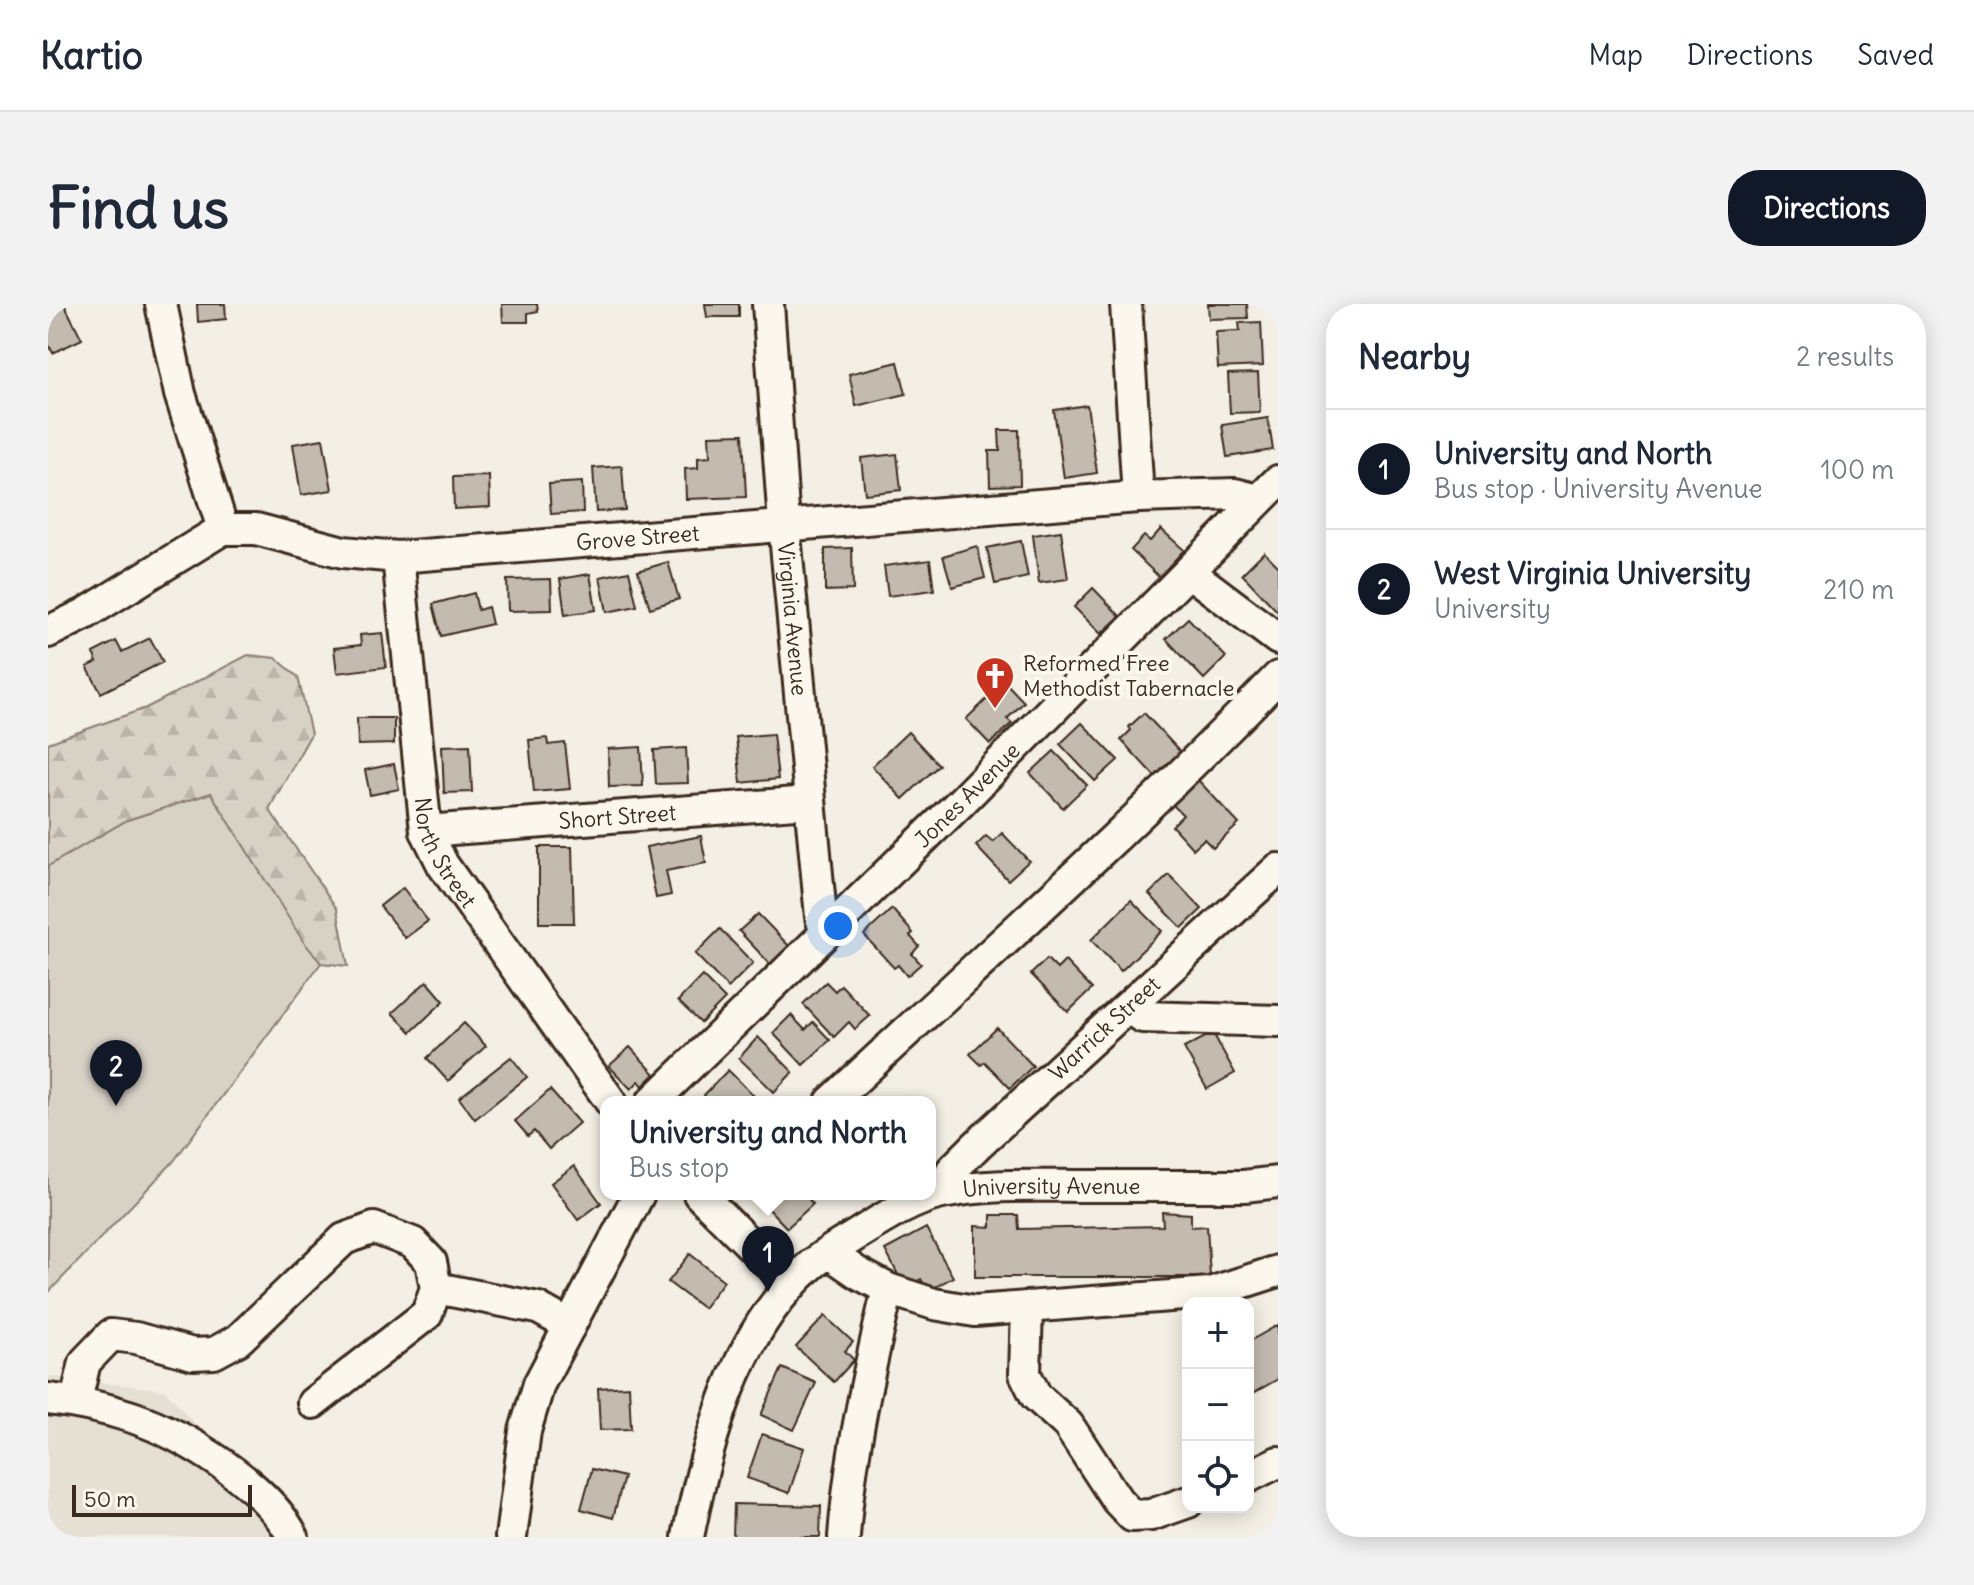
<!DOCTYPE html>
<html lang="en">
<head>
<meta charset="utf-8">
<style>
  :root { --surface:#fff; --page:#f2f2f3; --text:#1f2937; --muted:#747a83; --line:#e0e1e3; --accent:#111827 }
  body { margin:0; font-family:Delius,sans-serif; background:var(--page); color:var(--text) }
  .controls { position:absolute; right:24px; bottom:24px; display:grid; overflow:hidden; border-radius:16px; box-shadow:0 4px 20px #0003 }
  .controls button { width:72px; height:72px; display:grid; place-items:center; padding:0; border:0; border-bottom:2px solid var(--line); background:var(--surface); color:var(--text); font:40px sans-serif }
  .scale { position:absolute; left:24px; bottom:20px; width:180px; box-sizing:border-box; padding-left:8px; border:4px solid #3b2a1e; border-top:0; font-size:22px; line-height:28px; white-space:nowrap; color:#3b2a1e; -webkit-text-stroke:6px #fbf7ec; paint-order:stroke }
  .you { position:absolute; left:790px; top:622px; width:28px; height:28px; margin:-20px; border:6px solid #fff; border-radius:50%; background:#1a73e8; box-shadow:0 0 0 12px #1a73e833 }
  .badge { display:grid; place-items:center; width:52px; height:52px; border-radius:50%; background:var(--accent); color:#fff; font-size:26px; font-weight:700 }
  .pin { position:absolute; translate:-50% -66px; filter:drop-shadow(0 2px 4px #0008) }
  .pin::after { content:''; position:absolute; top:42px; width:28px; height:24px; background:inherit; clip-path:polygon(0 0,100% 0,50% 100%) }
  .popup { position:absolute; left:552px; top:792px; width:336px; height:104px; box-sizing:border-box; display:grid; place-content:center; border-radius:16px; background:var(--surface); filter:drop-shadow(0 2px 6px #0005); font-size:26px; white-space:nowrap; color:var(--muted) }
  .popup b { font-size:30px; color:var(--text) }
  .popup::after { content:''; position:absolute; left:50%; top:100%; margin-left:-16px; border:16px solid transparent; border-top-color:var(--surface) }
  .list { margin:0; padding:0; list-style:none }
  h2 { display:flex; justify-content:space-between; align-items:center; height:104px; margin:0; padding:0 32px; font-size:34px }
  h2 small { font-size:26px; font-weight:400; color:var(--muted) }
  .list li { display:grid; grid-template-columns:52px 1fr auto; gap:24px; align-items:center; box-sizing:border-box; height:120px; padding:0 32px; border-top:2px solid var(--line) }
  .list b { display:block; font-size:30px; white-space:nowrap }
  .list p { margin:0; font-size:26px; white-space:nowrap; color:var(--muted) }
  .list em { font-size:26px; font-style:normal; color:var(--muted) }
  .icon { flex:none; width:44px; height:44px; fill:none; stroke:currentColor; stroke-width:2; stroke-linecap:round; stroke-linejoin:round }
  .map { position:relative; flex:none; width:1230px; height:1233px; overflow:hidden; border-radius:32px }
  header { display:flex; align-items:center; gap:48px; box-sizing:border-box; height:112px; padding:0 40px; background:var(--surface); border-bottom:2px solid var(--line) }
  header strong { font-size:38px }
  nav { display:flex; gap:44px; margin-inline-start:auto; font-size:28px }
  .intro { display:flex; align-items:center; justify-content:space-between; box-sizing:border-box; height:192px; padding:0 48px }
  h1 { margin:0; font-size:56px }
  .button { padding:20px 36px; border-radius:32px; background:var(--accent); color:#fff; font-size:28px; font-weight:700 }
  main { display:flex; gap:48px; padding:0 48px }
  aside { flex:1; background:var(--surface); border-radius:32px; box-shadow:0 4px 20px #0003 }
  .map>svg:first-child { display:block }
  .built { fill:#e5dfd4 }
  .grass { fill:#d8d1c6; stroke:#8a7e72; stroke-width:2 }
  .forest { fill:url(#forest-firs); stroke:#8a7e72; stroke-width:2 }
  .building { fill:#c3bbb0; stroke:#3b2a1e; stroke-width:2 }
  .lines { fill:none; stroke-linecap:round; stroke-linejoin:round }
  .minor-casing { stroke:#3b2a1e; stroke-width:36 }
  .minor { stroke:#fbf7ec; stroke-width:30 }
  .labels { text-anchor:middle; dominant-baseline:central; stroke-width:8; stroke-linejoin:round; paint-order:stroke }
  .street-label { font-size:22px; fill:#3b2a1e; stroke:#fbf7ec }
  .poi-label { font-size:22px; fill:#3b2a1e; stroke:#fbf7ec; text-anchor:start }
</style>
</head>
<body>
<header>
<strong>Kartio</strong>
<nav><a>Map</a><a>Directions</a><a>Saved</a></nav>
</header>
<div class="intro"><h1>Find us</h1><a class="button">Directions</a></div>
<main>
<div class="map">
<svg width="1230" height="1233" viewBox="0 0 1230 1233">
  <defs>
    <pattern id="forest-firs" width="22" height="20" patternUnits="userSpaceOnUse" patternTransform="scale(2)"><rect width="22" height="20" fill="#d8d1c6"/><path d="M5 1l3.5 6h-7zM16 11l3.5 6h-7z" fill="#bab4aa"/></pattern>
  </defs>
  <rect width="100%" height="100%" fill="#f3efe4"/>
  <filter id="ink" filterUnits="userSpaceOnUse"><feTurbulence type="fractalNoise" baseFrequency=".0125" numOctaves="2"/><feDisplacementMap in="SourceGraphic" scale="16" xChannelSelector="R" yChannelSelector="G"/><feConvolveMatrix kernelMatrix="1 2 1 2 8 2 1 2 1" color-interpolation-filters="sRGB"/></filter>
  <g filter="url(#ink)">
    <path class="built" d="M0,1072L117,1086L246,1233H0Z"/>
    <path class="grass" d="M163,489L255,636L273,659L125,858L0,989V562L79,516Z"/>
    <path class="forest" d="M200,351L228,354L250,373L263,430L221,505L289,605L300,662L273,659L255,637L163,489L79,516L0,562V439L98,404Z"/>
    <g class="building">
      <path d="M16,0L34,35L5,49L0,40V8Z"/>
      <path d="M149,0H177L178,15L150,18Z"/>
      <path d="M454,0H489L490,7L480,9V18H455Z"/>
      <path d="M657,0H691V13H659Z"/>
      <path d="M1160,0H1199L1200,14L1161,15Z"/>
      <path d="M1213,18L1215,62L1170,64L1168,28L1192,27L1191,19Z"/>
      <path d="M850,58L858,90L808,102L801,70Z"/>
      <path d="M1210,69L1212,108L1182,109L1180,70Z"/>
      <path d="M1039,101L1049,169L1016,174L1006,106Z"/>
      <path d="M1220,114L1225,146L1179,153L1174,121Z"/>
      <path d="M951,126H971L972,181L942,182L941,147H952Z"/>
      <path d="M695,130L698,193L638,195L637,165L650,164V154L662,153L661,131Z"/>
      <path d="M275,135L284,186L253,191L245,140Z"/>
      <path d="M849,150L853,186L817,190L813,154Z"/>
      <path d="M574,162L577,206L548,208L545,164Z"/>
      <path d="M441,172L442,203L406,205L405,173Z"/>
      <path d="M534,178L535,208L503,210L501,180Z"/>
      <path d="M1113,225L1136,246L1111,273L1083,246L1096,232L1102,237Z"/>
      <path d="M1013,227L1020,275L991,279L985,231Z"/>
      <path d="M973,237L980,273L947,280L939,244Z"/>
      <path d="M929,242L937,274L904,283L895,252Z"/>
      <path d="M804,244L805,286L777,287V245Z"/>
      <path d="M1216,248L1230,262V308L1194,270Z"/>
      <path d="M882,256L886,286L840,292L836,262Z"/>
      <path d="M620,258L631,295L602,304L590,267Z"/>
      <path d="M581,267L589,302L559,308L552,273Z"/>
      <path d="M542,270L548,306L517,311L512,275Z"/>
      <path d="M503,275L504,306L460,307L459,276Z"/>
      <path d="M1045,284L1072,312L1053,330L1026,303Z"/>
      <path d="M426,289L430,306L440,303L444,320L393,332L385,300Z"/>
      <path d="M1140,314L1178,353L1156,375L1118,335Z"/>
      <path d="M334,329L338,363L289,369L286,344L313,341L312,331Z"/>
      <path d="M102,334L115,358L53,389L39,363L49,358L45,349L68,337L74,348Z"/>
      <path d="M957,378L976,398L959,415L964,419L942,440L918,415Z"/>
      <path d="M1096,409L1140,456L1114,480L1073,436L1083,426L1081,423Z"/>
      <path d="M309,414H346V440L310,441Z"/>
      <path d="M1034,419L1070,456L1047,477L1012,440Z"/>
      <path d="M860,428L891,461L855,495L824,462Z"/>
      <path d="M725,430L730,475L693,479L688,433Z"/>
      <path d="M499,434L500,441L517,439L522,485L486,488L481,436Z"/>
      <path d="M422,441L424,488L396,489L394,442Z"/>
      <path d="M593,443L595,482L561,483L560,445Z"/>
      <path d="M638,444L640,479L608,480L606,446Z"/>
      <path d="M1006,447L1039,481L1015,504L982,469Z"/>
      <path d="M346,460L351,485L322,491L317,466Z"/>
      <path d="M1150,476L1191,520L1165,544L1156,535L1145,545L1124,522L1135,511L1124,500Z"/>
      <path d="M954,529L981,557L960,576L928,542L938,532L945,538Z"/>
      <path d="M653,532L658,559L618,567L623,591L608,594L598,543Z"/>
      <path d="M491,543H524L526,619H491Z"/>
      <path d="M1121,571L1154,605L1134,624L1101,590Z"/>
      <path d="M355,584L380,617L357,634L332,602Z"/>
      <path d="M1083,596L1114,627L1073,667L1043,636Z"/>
      <path d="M844,605L865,629L862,632L871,642L864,650L873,660L859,672L850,661L846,664L816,631Z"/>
      <path d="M710,610L742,643L723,661L691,627Z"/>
      <path d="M672,625L705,659L680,684L647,650Z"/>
      <path d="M999,655L1009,665L1017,657L1044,685L1020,708L983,670Z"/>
      <path d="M654,672L677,695L653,719L630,697Z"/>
      <path d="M379,677L396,697L363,728L344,709Z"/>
      <path d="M778,678L787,687L793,681L822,712L807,725L801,718L786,733L755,700Z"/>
      <path d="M743,711L757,726L765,718L782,736L755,761L725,729Z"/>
      <path d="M416,719L438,742L400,777L379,754Z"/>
      <path d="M949,724L985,762L962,784L937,758L933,761L922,750Z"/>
      <path d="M1165,729L1187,769L1159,785L1136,744Z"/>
      <path d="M710,733L745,768L726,788L691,754Z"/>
      <path d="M582,743L607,770L595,782L591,777L583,785L561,762Z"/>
      <path d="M463,753L479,773L427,815L411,794Z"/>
      <path d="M680,766L709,795L706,798H662L656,791Z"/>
      <path d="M502,786L531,819L501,845L486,827L480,832L467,817Z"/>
      <path d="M526,862L553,899L530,916L503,879Z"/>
      <path d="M720,890H756L765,900L739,924L713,897Z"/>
      <path d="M1114,908L1143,910V923L1159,922L1162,973H927V922L943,923V911H970L971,925L1115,922Z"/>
      <path d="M878,924L905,973L880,987L873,975L857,984L837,946Z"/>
      <path d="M642,950L676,977L655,1004L620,978Z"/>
      <path d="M777,1012L805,1038L797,1047L806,1056L786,1078L748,1043Z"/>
      <path d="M1230,1021V1075L1200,1092V1038Z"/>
      <path d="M734,1064L768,1079L746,1126L713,1111Z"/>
      <path d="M581,1082L583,1125L552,1126L550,1084Z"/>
      <path d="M714,1130L756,1144L741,1189L699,1174Z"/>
      <path d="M544,1165L576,1173L565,1214L533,1205Z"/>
      <path d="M686,1200L773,1202L772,1233H685Z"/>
    </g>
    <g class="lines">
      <defs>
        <g id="minor">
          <path d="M113,0L132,90L175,225"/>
          <path id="s1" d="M720,0L736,220L773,613L778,629"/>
          <path d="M1078,0L1090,193"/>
          <path id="s2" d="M350,253L378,527L395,561L563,798"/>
          <path d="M1141,268L1230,335"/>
          <path id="s3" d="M0,328L37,310L175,225H208L295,248L350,253L1090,193L1187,190L1210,196"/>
          <path id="s4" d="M378,527L761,498"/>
          <path d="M1080,703L1094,713L1230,717"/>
          <path id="s5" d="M604,798L913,498L1230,177"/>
          <path d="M783,798C933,657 1087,521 1230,373"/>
          <path id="s6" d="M892,889L904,866L929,841L1230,565"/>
          <path d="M651,890L743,981"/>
          <path d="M781,949L810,969L840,985L886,1000L927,1007L1162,989L1230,967"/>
          <path d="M388,984L490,1004L522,1022"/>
          <path d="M979,1003L977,1070L988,1092L1020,1121L1069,1196L1084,1212L1103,1211L1140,1198"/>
          <path d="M0,1095C29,1098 57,1104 84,1113C137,1131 220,1182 245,1233"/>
          <path d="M28,1097L37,1058L63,1031L88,1034L145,1050L166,1049L190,1036L296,935L326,924L365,939L383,958L388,984L379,1010L265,1099"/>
          <path d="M1200,1173L1230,1158"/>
          <path d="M463,1233L477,1127L491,1080L591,890"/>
          <path id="s7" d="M640,1233C659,1138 687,1028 762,962C777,949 796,939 813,928C837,913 866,895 894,889C941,879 991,882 1039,882C1091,882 1144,882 1196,882L1230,878"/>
          <path d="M796,1233C802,1150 821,1066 840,985"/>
        </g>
      </defs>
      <use href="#minor" class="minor-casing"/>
      <use href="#minor" class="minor"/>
    </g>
  </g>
  <defs>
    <symbol id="church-pin" viewBox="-11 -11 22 30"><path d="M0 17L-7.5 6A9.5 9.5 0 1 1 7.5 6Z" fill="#c8321e" stroke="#fbf7ec"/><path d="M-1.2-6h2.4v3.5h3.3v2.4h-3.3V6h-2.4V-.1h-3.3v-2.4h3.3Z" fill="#fff"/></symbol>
  </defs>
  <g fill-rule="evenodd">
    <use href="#church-pin" x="925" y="350" width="44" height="60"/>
  </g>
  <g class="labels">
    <g class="street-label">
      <text stroke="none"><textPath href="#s3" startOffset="622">Grove Street</textPath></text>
      <text stroke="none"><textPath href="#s1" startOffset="316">Virginia Avenue</textPath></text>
      <text stroke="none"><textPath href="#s5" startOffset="440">Jones Avenue</textPath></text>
      <text stroke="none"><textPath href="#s4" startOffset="192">Short Street</textPath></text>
      <text stroke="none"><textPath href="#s2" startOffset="302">North Street</textPath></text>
      <text stroke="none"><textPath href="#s6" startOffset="234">Warrick Street</textPath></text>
      <text stroke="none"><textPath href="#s7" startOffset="564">University Avenue</textPath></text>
    </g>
    <g class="poi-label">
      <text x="975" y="359">Reformed Free<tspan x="975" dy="25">Methodist Tabernacle</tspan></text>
    </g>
  </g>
</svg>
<div class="controls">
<button>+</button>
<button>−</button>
<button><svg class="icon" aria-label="locate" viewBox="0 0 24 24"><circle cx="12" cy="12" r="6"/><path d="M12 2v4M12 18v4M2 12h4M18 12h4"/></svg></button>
</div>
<div class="scale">50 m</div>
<div class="you"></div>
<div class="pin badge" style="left:720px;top:988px">1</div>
<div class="popup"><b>University and North</b>Bus stop</div>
<div class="pin badge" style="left:68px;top:802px">2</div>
</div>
<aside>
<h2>Nearby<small>2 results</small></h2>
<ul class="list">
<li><span class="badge">1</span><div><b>University and North</b><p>Bus stop · University Avenue</p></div><em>100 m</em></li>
<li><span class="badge">2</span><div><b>West Virginia University</b><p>University</p></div><em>210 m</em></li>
</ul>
</aside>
</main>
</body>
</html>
